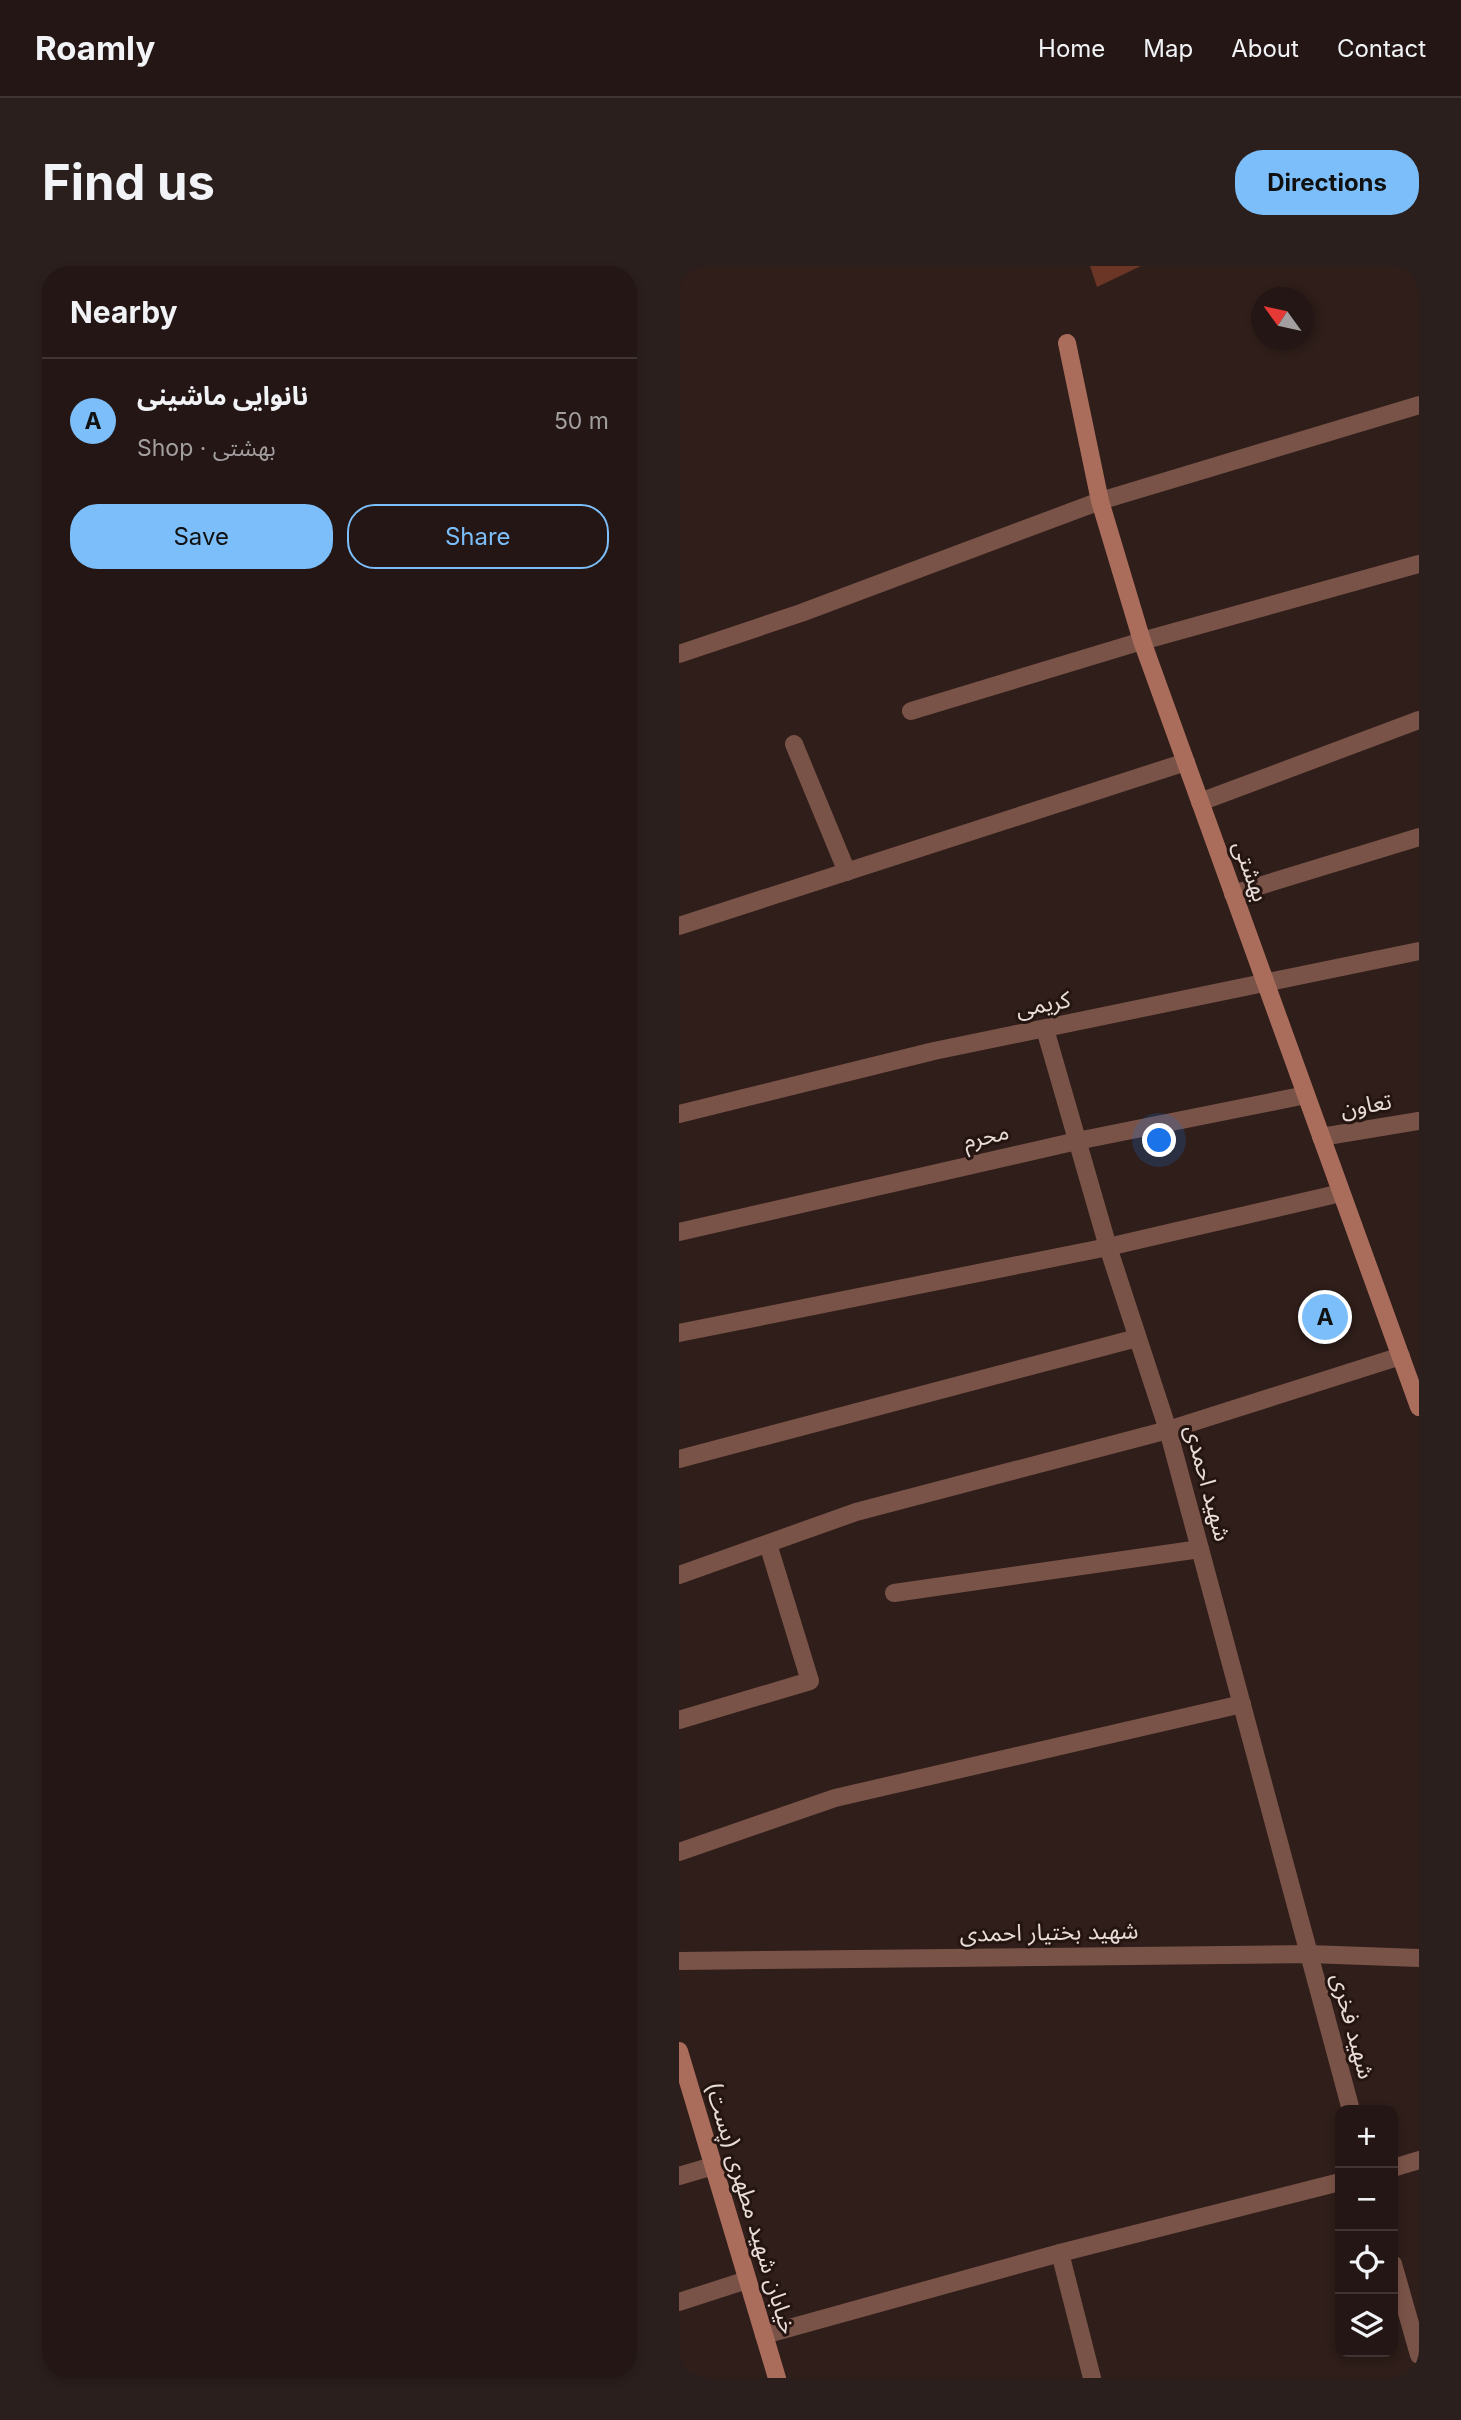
<!DOCTYPE html>
<html lang="en">
<head>
<meta charset="utf-8">
<style>
  :root { --surface:#231614; --page:#2b1f1d; --text:#f1f3f6; --muted:#a39fa0; --line:#403534; --accent:#7cbef9 }
  body { margin:0; font-family:Inter,"Noto Sans Arabic",sans-serif; background:var(--page); color:var(--text) }
  .controls { position:absolute; right:21px; bottom:21px; display:grid; overflow:hidden; border-radius:14px; box-shadow:0 4px 10px #0003 }
  .controls button { width:63px; height:63px; display:grid; place-items:center; padding:0; border:0; border-bottom:2px solid var(--line); background:var(--surface); color:var(--text); font:35px sans-serif }
  .compass { position:absolute; left:572px; top:21px; width:63px; height:63px; border-radius:50%; background:var(--surface); box-shadow:0 4px 10px #0003; rotate:303deg }
  .you { position:absolute; left:481px; top:875px; width:24px; height:24px; margin:-18px; border:5px solid #fff; border-radius:50%; background:#1a73e8; box-shadow:0 0 0 10px #1a73e833 }
  .badge { display:grid; place-items:center; width:46px; height:46px; border-radius:50%; background:var(--accent); color:#111; font-size:23px; font-weight:700 }
  .pin { position:absolute; translate:-50% -50%; border:4px solid #fff; box-shadow:0 2px 7px #0006 }
  .list { margin:0; padding:0; list-style:none }
  h2 { display:flex; justify-content:space-between; align-items:center; height:91px; margin:0; padding:0 28px; font-size:30px }
  h2 small { font-size:23px; font-weight:400; color:var(--muted) }
  .list li { display:grid; grid-template-columns:46px 1fr auto; gap:21px; align-items:center; box-sizing:border-box; height:126px; padding:0 28px; border-top:2px solid var(--line) }
  .list b { display:block; font-size:26px; white-space:nowrap }
  .list p { margin:0; font-size:23px; white-space:nowrap; color:var(--muted) }
  .list em { font-size:23px; font-style:normal; color:var(--muted) }
  .actions { display:flex; gap:14px; padding:21px 28px }
  .actions a { flex:1; padding:16px 0; border:2px solid var(--accent); border-radius:28px; text-align:center; font-size:24px; color:var(--accent) }
  .actions .main { background:var(--accent); color:#111 }
  .icon { flex:none; width:38px; height:38px; fill:none; stroke:currentColor; stroke-width:2; stroke-linecap:round; stroke-linejoin:round }
  .map { position:relative; flex:none; width:740px; height:2112px; overflow:hidden; border-radius:28px }
  header { display:flex; align-items:center; gap:42px; box-sizing:border-box; height:98px; padding:0 35px; background:var(--surface); border-bottom:2px solid var(--line) }
  header strong { font-size:33px }
  nav { display:flex; gap:38px; margin-inline-start:auto; font-size:24px }
  .intro { display:flex; align-items:center; justify-content:space-between; box-sizing:border-box; height:168px; padding:0 42px }
  h1 { margin:0; font-size:49px }
  .button { padding:18px 32px; border-radius:28px; background:var(--accent); color:#111; font-size:24px; font-weight:700 }
  main { display:flex; gap:42px; padding:0 42px }
  aside { flex:1; background:var(--surface); border-radius:28px; box-shadow:0 4px 10px #0003 }
  .map>svg:first-child { display:block }
  .green { fill:#6c3626 }
  .lines { fill:none; stroke-linecap:round; stroke-linejoin:round }
  .street { stroke:#7a5348; stroke-width:18 }
  .secondary { stroke:#ab6d5b; stroke-width:18 }
  .labels { text-anchor:middle; dominant-baseline:central; stroke-width:6; stroke-linejoin:round; paint-order:stroke }
  .street-label { font-size:23px; fill:#e8dcd8; stroke:#251511 }
</style>
</head>
<body>
<header>
<strong>Roamly</strong>
<nav><a>Home</a><a>Map</a><a>About</a><a>Contact</a></nav>
</header>
<div class="intro"><h1>Find us</h1><a class="button">Directions</a></div>
<main>
<aside>
<h2>Nearby<small></small></h2>
<ul class="list">
<li><span class="badge">A</span><div><b>نانوایی ماشینی</b><p>Shop · بهشتی</p></div><em>50 m</em></li>
</ul>
<div class="actions"><a class="main">Save</a><a>Share</a></div>
</aside>
<div class="map">
<svg width="740" height="2112" viewBox="0 0 740 2112">
  <rect width="100%" height="100%" fill="#2f1e1a"/>
  <path class="green" d="M411,0H462L418,21Z"/>
  <g class="lines">
    <g class="street">
      <path d="M0,388L122,347L421,235L740,139"/>
      <path d="M232,445L463,375L740,298"/>
      <path d="M115,478L168,606"/>
      <path d="M521,536L740,454"/>
      <path d="M554,628L740,571"/>
      <path d="M0,660L507,496"/>
      <path d="M366,763L429,981L489,1164L672,1844"/>
      <path d="M0,848L255,785L740,685"/>
      <path d="M642,871L740,855"/>
      <path d="M0,966L398,875L627,829"/>
      <path d="M0,1067L429,981L662,927"/>
      <path d="M0,1193L458,1072"/>
      <path d="M0,1309L177,1246L489,1164L722,1090"/>
      <path d="M215,1327L521,1283"/>
      <path d="M0,1454L131,1415L89,1278"/>
      <path d="M0,1586L156,1532L563,1438"/>
      <path d="M0,1695L630,1688L740,1692"/>
      <path d="M714,1902L740,1894"/>
      <path d="M0,1910L34,1900"/>
      <path d="M381,1987L413,2112"/>
      <path d="M714,1998L740,2089"/>
      <path d="M0,2036L68,2014"/>
      <path d="M85,2069L381,1987L661,1916"/>
    </g>
    <g class="secondary">
      <path d="M388,77L421,235L463,375L740,1141"/>
      <path d="M0,1785L98,2112"/>
    </g>
  </g>
  <g class="labels">
    <g class="street-label">
      <text transform="translate(572 605) rotate(70)">بهشتی</text>
      <text transform="translate(364 738) rotate(-11)">کریمی</text>
      <text transform="translate(687 839) rotate(-10)">تعاون</text>
      <text transform="translate(307 870) rotate(-13)">محرم</text>
      <text transform="translate(529 1217) rotate(75)">شهید احمدی</text>
      <text transform="translate(370 1666) rotate(-1)">شهید بختیار احمدی</text>
      <text transform="translate(674 1760) rotate(75)">شهید فخری</text>
      <text transform="translate(72 1942) rotate(73)">خیابان شهید مطهری (پست)</text>
    </g>
  </g>
</svg>
<div class="controls">
<button>+</button>
<button>−</button>
<button><svg class="icon" aria-label="locate" viewBox="0 0 24 24"><circle cx="12" cy="12" r="6"/><path d="M12 2v4M12 18v4M2 12h4M18 12h4"/></svg></button>
<button><svg class="icon" aria-label="layers" viewBox="0 0 24 24"><path d="M12 4l9 5-9 5-9-5zM3 14l9 5 9-5"/></svg></button>
</div>
<svg class="compass" viewBox="-18 -18 36 36"><path d="M0-13l5 13h-10z" fill="#e53935"/><path d="M0 13l5-13h-10z" fill="#a39fa0"/></svg>
<div class="you"></div>
<div class="pin badge" style="left:646px;top:1051px">A</div>
</div>
</main>
</body>
</html>
